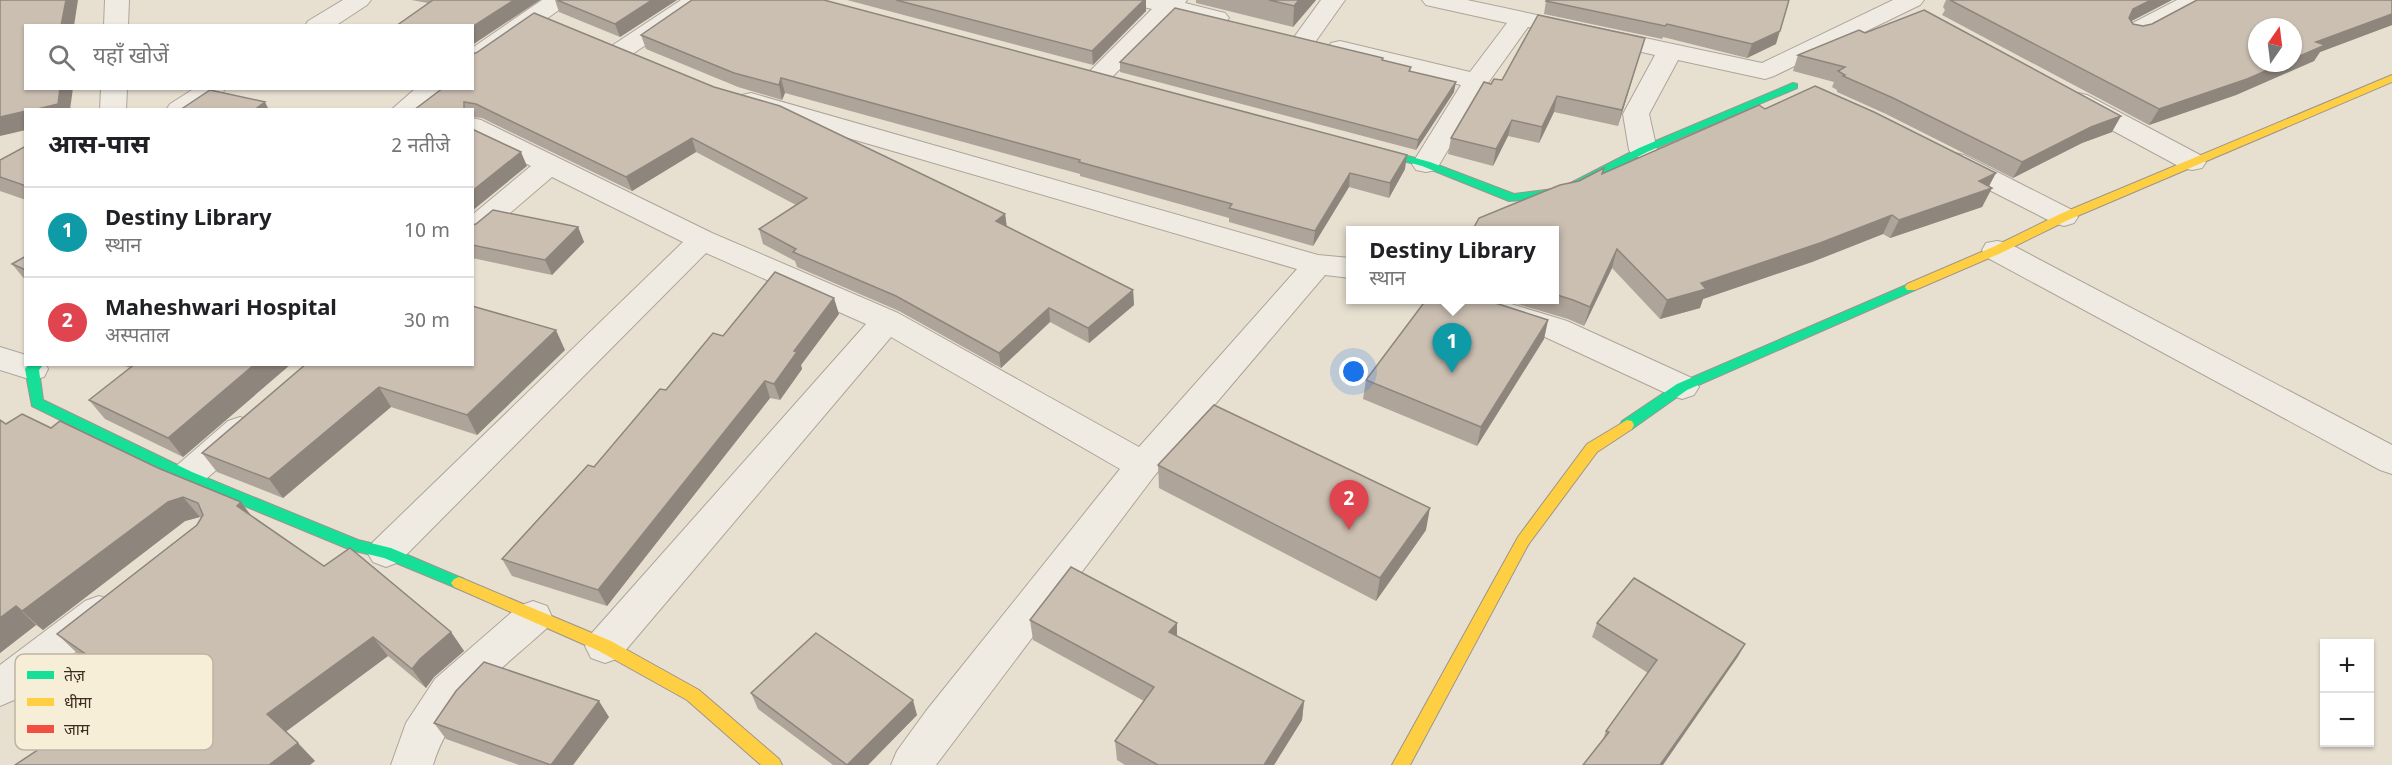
<!DOCTYPE html>
<html lang="hi">
<head>
<meta charset="utf-8">
<style>
  :root { --surface:#fff; --page:#f6f6f6; --text:#202124; --muted:#757577; --line:#e0e0e0; --accent:#db2777 }
  body { margin:0; font-family:Georgia,"Noto Sans Devanagari",serif; background:var(--page); color:var(--text) }
  .controls { position:absolute; right:18px; bottom:18px; display:grid; overflow:hidden; border-radius:0px; box-shadow:0 2px 4px #0004 }
  .controls button { width:54px; height:54px; display:grid; place-items:center; padding:0; border:0; border-bottom:2px solid var(--line); background:var(--surface); color:var(--text); font:30px sans-serif }
  .compass { position:absolute; left:2248px; top:18px; width:54px; height:54px; border-radius:50%; background:var(--surface); box-shadow:0 2px 4px #0004; rotate:14deg }
  .you { position:absolute; left:1354px; top:372px; width:21px; height:21px; margin:-15px; border:4px solid #fff; border-radius:50%; background:#1a73e8; box-shadow:0 0 0 9px #1a73e833 }
  .badge { display:grid; place-items:center; width:39px; height:39px; border-radius:50%; background:var(--accent); color:#fff; font-size:20px; font-weight:700 }
  .pin { position:absolute; translate:-50% -50px; filter:drop-shadow(0 2px 3px #0008) }
  .pin::after { content:''; position:absolute; top:32px; width:21px; height:18px; background:inherit; clip-path:polygon(0 0,100% 0,50% 100%) }
  .popup { position:absolute; left:1346px; top:226px; width:213px; height:78px; box-sizing:border-box; display:grid; place-content:center; border-radius:0px; background:var(--surface); filter:drop-shadow(0 2px 4px #0005); font-size:20px; white-space:nowrap; color:var(--muted) }
  .popup b { font-size:22px; color:var(--text) }
  .popup::after { content:''; position:absolute; left:50%; top:100%; margin-left:-12px; border:12px solid transparent; border-top-color:var(--surface) }
  .list { margin:0; padding:0; list-style:none }
  h2 { display:flex; justify-content:space-between; align-items:center; height:78px; margin:0; padding:0 24px; font-size:26px }
  h2 small { font-size:20px; font-weight:400; color:var(--muted) }
  .list li { display:grid; grid-template-columns:39px 1fr auto; gap:18px; align-items:center; box-sizing:border-box; height:90px; padding:0 24px; border-top:2px solid var(--line) }
  .list b { display:block; font-size:22px; white-space:nowrap }
  .list p { margin:0; font-size:20px; white-space:nowrap; color:var(--muted) }
  .list em { font-size:20px; font-style:normal; color:var(--muted) }
  .icon { flex:none; width:33px; height:33px; fill:none; stroke:currentColor; stroke-width:2; stroke-linecap:round; stroke-linejoin:round }
  .map { position:relative; flex:none; width:2392px; height:765px; overflow:hidden }
  .search { position:absolute; background:var(--surface); box-shadow:0 2px 4px #0004; left:24px; top:24px; width:450px; height:66px; display:flex; align-items:center; gap:15px; box-sizing:border-box; padding:0 21px; border-radius:0px; color:var(--muted); font-size:22px }
  .panel { position:absolute; background:var(--surface); box-shadow:0 2px 4px #0004; left:24px; top:108px; width:450px; height:258px; border-radius:0px }
  .map>svg:first-child { display:block }
  .lines { fill:none; stroke-linecap:round; stroke-linejoin:round }
  .street-casing { stroke:#ada599; stroke-width:2 }
  .fast-casing { stroke:#9c958a; stroke-width:2 }
  .slow-casing { stroke:#9c958a; stroke-width:2 }
  .street { fill:#efebe3; fill-rule:evenodd }
  .fast { fill:#16e098; fill-rule:evenodd }
  .slow { fill:#ffcf43; fill-rule:evenodd }
  .wall { fill:#afa499 }
  .shaded-wall { fill:#8e867d }
  .building { fill:#cbbfb2; stroke:#8e867d; stroke-width:1.5 }
  .key { fill:#f7eed8; stroke:#bfb4a1; stroke-width:1.5 }
  .key-label { font-size:16px; fill:#3d2e20 }
</style>
</head>
<body>
<div class="map">
<svg width="2392" height="765" viewBox="0 0 2392 765">
  <rect width="100%" height="100%" fill="#e7e0d1"/>
  <g class="lines">
    <defs>
      <g id="street">
        <path d="M105,0H129L128,26H104Z"/>
        <path d="M343,0H371L367,5L335,26H305L308,21Z"/>
        <path d="M542,0H570L566,5L481,65L472,67V48Z"/>
        <path d="M681,0H709L705,5L631,55L622,57L613,55L610,50L613,45Z"/>
        <path d="M1131,0H1187L1185,3L1225,13L1229,18L1225,23L1217,25L1174,15L1108,81L1099,84L1090,81L1086,76L1090,71L1152,9L1135,5Z"/>
        <path d="M1321,0H1345L1313,45L1304,47L1295,45L1292,40Z"/>
        <path d="M1422,0H1467L1762,63L1893,0H1924L1920,5L1774,76L1765,79L1678,60L1649,114L1657,150L1653,156L1643,158L1633,156L1629,150L1623,114L1655,55L1528,27L1488,83L1436,170L1426,172L1416,170L1412,164L1461,85L1331,53L1328,48L1331,43L1340,41L1470,72L1507,23L1426,5Z"/>
        <path d="M2177,0H2207L2203,5L2143,37L2134,39L2125,37L2122,32L2125,27Z"/>
        <path d="M101,88H127L126,110H100Z"/>
        <path d="M195,88H226C212,109 189,110 166,110L170,104Z"/>
        <path d="M416,88H445L421,110H391Z"/>
        <path d="M751,93L1318,255L1350,258V278L1325,275L1155,475L936,765H891L897,751L926,711L1120,469L891,337L619,658L605,663L591,658L585,646L591,634L866,324L706,253L399,562L386,567L373,562L367,552L373,542L683,242L552,177L482,237L472,240V215L531,166L472,137V118L481,120L712,233L898,313L1139,447L1297,269L742,107L738,101L742,95Z"/>
        <path d="M2078,93L2087,95L2202,156L2206,162L2202,168L2192,170L2182,168L2069,107L2065,101L2069,95Z"/>
        <path d="M1954,153L1964,155L2074,211L2078,217L2074,223L2064,226L2054,223L1944,167L1940,161L1944,155Z"/>
        <path d="M1997,241L2008,243L2392,445V474L2380,470L1986,257L1982,250L1986,243Z"/>
        <path d="M1451,300H1498L1567,321L1694,379L1699,387L1694,395L1682,399L1670,395L1545,337L1455,307Z"/>
        <path d="M0,347L26,355V364H46L48,369L44,377L32,380L0,370Z"/>
        <path d="M240,417L252,421L257,430L252,439L199,485L187,489L175,485L169,476L175,467L228,421Z"/>
        <path d="M99,596L113,601L118,612L113,623L14,700L0,706V665L85,601Z"/>
        <path d="M533,601L547,606L552,617L547,628C501,670 452,703 433,765H391L406,723L435,679L519,606Z"/>
      </g>
      <g id="fast">
        <path d="M1793,83L1797,84V88L1647,152L1568,193L1548,198L1509,201L1422,166L1359,149L1357,147L1363,144L1430,162L1514,194L1561,188L1639,148Z"/>
        <path d="M1911,283L1915,284L1917,287L1915,290L1687,390L1632,429H1622L1620,425L1622,421L1677,384Z"/>
        <path d="M29,364H44L39,370L43,400L192,472L358,540L391,548L464,579L467,583L464,587L459,589L384,558L351,550L182,480L32,406L25,369Z"/>
      </g>
      <g id="slow">
        <path d="M2392,75V82L2068,220L2001,253L1915,290H1907L1905,287L1907,284L1993,247L2060,214Z"/>
        <path d="M1627,420L1632,421L1634,425L1632,429L1597,452L1528,545L1410,765H1392L1518,537L1587,444Z"/>
        <path d="M459,577L611,641L699,690L779,759L782,765H761L687,700L599,651L454,587L451,583L454,579Z"/>
      </g>
    </defs>
    <use href="#street" class="street-casing"/>
    <use href="#fast" class="fast-casing"/>
    <use href="#slow" class="slow-casing"/>
    <use href="#street" class="street"/>
    <use href="#fast" class="fast"/>
    <use href="#slow" class="slow"/>
  </g>
  <g class="wall">
    <path d="M411,0H540L472,45V26L428,3Z"/>
    <path d="M555,0H677L620,37L559,12Z"/>
    <path d="M847,0H1146V11L1093,65Z"/>
    <path d="M1196,0H1316L1293,27L1196,3Z"/>
    <path d="M1946,0H2172L2131,21L2133,24L2143,26L2392,0V25L2320,52L2314,61L2236,95L2149,125L1942,15L1945,10L1943,7Z"/>
    <path d="M1546,1L1776,44L1747,58L1663,37L1662,39L1544,14Z"/>
    <path d="M1865,33L2112,132L2082,143L2013,178L1886,114L1837,92V90L1832,87L1834,82L1793,71L1798,55Z"/>
    <path d="M641,35L1405,169L1389,198L1349,187L1313,246L1229,222V218L1080,176V174L785,93L782,100L738,87L646,49Z"/>
    <path d="M472,53L1005,214L1007,227L1133,290L1134,305L1089,343L1050,322L1001,368L899,311L797,267L795,261L763,244L759,229L796,205L696,152L632,191L482,118L472,117V110H414L472,88Z"/>
    <path d="M1640,54L1618,126L1554,112L1539,143L1508,136L1493,166L1448,154L1451,138L1491,84L1502,80Z"/>
    <path d="M1383,60L1411,71L1454,92L1416,150L1120,72V62Z"/>
    <path d="M1765,109L1992,188L1982,207L1890,238L1883,234L1812,262L1703,299L1700,308L1660,319L1612,268L1584,326L1568,319L1504,300H1554V231L1579,181L1602,174Z"/>
    <path d="M26,146V200L0,191V160Z"/>
    <path d="M472,225L578,227L584,242L552,275L472,258Z"/>
    <path d="M26,256V281L12,264Z"/>
    <path d="M839,314L801,365L802,369L780,400L770,398L607,606L512,576L502,559L594,467L666,390L723,336Z"/>
    <path d="M1548,320L1544,339L1477,446L1363,399L1366,380Z"/>
    <path d="M565,350L477,435L391,407L283,498L217,472L202,453L306,364Z"/>
    <path d="M119,364H291L183,457L105,419L89,400L131,368Z"/>
    <path d="M6,424L51,428L251,515L324,566L451,632L464,651L434,677L426,688L388,656L285,732L315,761L129,689L77,653L57,634L197,525L201,517H200L185,521L43,630L36,625L0,653Z"/>
    <path d="M1158,465L1426,530L1376,601L1159,488Z"/>
    <path d="M1030,620L1177,623V636L1304,701L1302,720L1274,765H1125L1117,760L1115,741L1144,701L1033,640Z"/>
    <path d="M1597,623L1745,644L1737,658L1602,742L1606,731L1648,673L1592,637Z"/>
    <path d="M751,693L917,715L868,765H833L758,709Z"/>
    <path d="M609,717L573,765H519L446,739L434,723Z"/>
  </g>
  <g class="shaded-wall">
    <path d="M66,0H78L74,26H61Z"/>
    <path d="M514,0H540L472,45V27Z"/>
    <path d="M652,0H677L620,37L615,24Z"/>
    <path d="M1144,0H1146V11L1093,65L1092,51Z"/>
    <path d="M1299,0H1316L1293,27L1294,6Z"/>
    <path d="M2151,0H2172L2124,25L2133,9Z"/>
    <path d="M2392,14V25L2320,52L2314,61L2236,95L2149,125L2159,109L2284,63H2293V59L2316,42Z"/>
    <path d="M1780,31L1776,44L1747,58L1752,44Z"/>
    <path d="M1645,38L1640,54L1618,126L1622,110Z"/>
    <path d="M781,78L785,93L782,100L779,85Z"/>
    <path d="M1456,82L1454,92L1416,150L1418,140Z"/>
    <path d="M60,88H73L70,110H33Z"/>
    <path d="M1557,96L1554,112L1539,143L1542,127Z"/>
    <path d="M265,102L269,110H254Z"/>
    <path d="M26,111V130L0,136V117Z"/>
    <path d="M2121,116L2112,132L2082,143L2013,178L2022,162L2091,127Z"/>
    <path d="M1512,120L1508,136L1493,166L1496,149Z"/>
    <path d="M692,138L696,152L632,191L626,177Z"/>
    <path d="M521,152L527,166L472,211V191Z"/>
    <path d="M1407,155L1405,169L1389,198L1390,183Z"/>
    <path d="M1350,173L1349,187L1313,246L1315,231Z"/>
    <path d="M1996,173L1987,190L1992,188L1982,207L1890,238L1899,220Z"/>
    <path d="M1005,214L1007,229L996,221Z"/>
    <path d="M1892,215L1883,234L1812,262L1703,299L1700,308L1660,319L1667,300L1701,283Z"/>
    <path d="M578,227L584,242L552,275L545,260Z"/>
    <path d="M1617,249L1612,268L1584,326L1590,307Z"/>
    <path d="M1133,290L1134,305L1089,343L1088,328Z"/>
    <path d="M834,298L839,314L801,365L802,369L780,400L774,384L794,351Z"/>
    <path d="M1049,308L1050,322L1001,368L999,353Z"/>
    <path d="M1548,320L1544,339L1477,446L1481,427Z"/>
    <path d="M556,330L565,350L477,435L467,415Z"/>
    <path d="M255,364H291L183,457L168,438Z"/>
    <path d="M765,381L770,398L607,606L598,590Z"/>
    <path d="M379,387L391,407L283,498L269,479Z"/>
    <path d="M183,497L200,517L185,521L43,630L22,611L168,502Z"/>
    <path d="M241,502L256,522L237,506Z"/>
    <path d="M1430,508L1426,530L1376,601L1380,578Z"/>
    <path d="M16,606L36,625L0,653V618Z"/>
    <path d="M1177,623V643L1169,632Z"/>
    <path d="M451,632L464,651L434,677L426,688L412,669L420,659Z"/>
    <path d="M373,637L388,656L284,733L267,714Z"/>
    <path d="M1745,644L1737,658L1663,765H1660Z"/>
    <path d="M913,700L917,715L868,765H847Z"/>
    <path d="M599,701L609,717L573,765H551Z"/>
    <path d="M1304,701L1302,720L1274,765H1264Z"/>
    <path d="M298,743L315,761L310,765H269Z"/>
  </g>
  <g class="building">
    <path d="M0,0H66L61,26H26V88H60L58,104L33,110H26V111L0,117Z"/>
    <path d="M433,0H514L472,27V26H396Z"/>
    <path d="M557,0H652L615,24Z"/>
    <path d="M692,0H824L1407,155L1390,183L1350,173L1315,231L1229,208L1232,204L1079,162L1080,160L781,78L779,85L734,73L641,35Z"/>
    <path d="M896,0H1144L1092,51Z"/>
    <path d="M1269,0H1299L1294,6Z"/>
    <path d="M1547,0H1789L1780,31L1752,44L1667,24L1665,26L1546,1Z"/>
    <path d="M1950,0H2151L2133,9L2129,18L2133,24L2143,26L2152,24L2197,0H2392V14L2316,42L2325,45L2293,59V27H2257V63H2284L2247,79L2159,109Z"/>
    <path d="M1175,8L1383,58L1382,60L1411,67L1409,71L1456,82L1418,140L1120,62Z"/>
    <path d="M1924,10L2121,116L2091,127L2022,162L1893,98L1843,76L1845,75L1838,71L1845,67L1798,55L1859,30L1865,33Z"/>
    <path d="M534,13L714,87L780,106L1005,214L996,221L1133,290L1088,328L1049,308L999,353L896,296L793,252L796,249L759,229L807,198L692,138L626,177L476,104L464,102V110H414L443,88H472V53H476Z"/>
    <path d="M1538,15L1645,38L1622,110L1557,96L1542,127L1512,120L1496,149L1451,138L1484,82L1491,84L1494,79L1502,80Z"/>
    <path d="M1815,86L1874,112L1996,173L1979,181L1992,188L1899,220L1892,215L1820,243L1701,283L1706,289L1667,300L1617,249L1590,307L1573,300L1554,294V231H1472L1479,218L1560,185L1579,181L1604,168L1602,174L1759,105L1765,109Z"/>
    <path d="M210,90L265,102L254,110H180Z"/>
    <path d="M472,129L521,152L472,191Z"/>
    <path d="M26,146V186L0,177V160Z"/>
    <path d="M493,210L578,227L545,260L472,245V225L476,224Z"/>
    <path d="M26,256V270L12,264Z"/>
    <path d="M775,272L834,298L794,351L797,352L774,384L765,381L598,590L502,559L588,465L594,467L660,389L666,390L713,333L723,336Z"/>
    <path d="M1426,300H1486L1548,320L1481,427L1366,380Z"/>
    <path d="M472,306L556,330L467,415L379,387L269,479L202,453L306,364H472Z"/>
    <path d="M135,364H255L168,438L89,400Z"/>
    <path d="M1214,405L1430,508L1380,578L1158,465Z"/>
    <path d="M22,414L51,428L60,421L158,468L241,502L237,506L324,566L350,548L451,632L420,659L412,669L373,637L267,714L298,743L269,765H15L133,687L57,634L197,525L203,515L198,503L183,497L168,502L22,611L16,606L0,618V420L6,424Z"/>
    <path d="M1071,567L1177,623L1169,632L1304,701L1264,765H1158L1115,741L1154,687L1030,620Z"/>
    <path d="M1634,578L1745,644L1660,765H1583L1609,732L1606,731L1657,660L1597,623Z"/>
    <path d="M816,633L913,700L847,765L751,693Z"/>
    <path d="M484,662L599,701L551,765L434,723L456,691Z"/>
  </g>
  <rect x="15" y="654" width="198" height="96" rx="9" class="key"/>
  <rect x="27" y="671" width="27" height="8" fill="#16e098"/>
  <rect x="27" y="698" width="27" height="8" fill="#ffcf43"/>
  <rect x="27" y="725" width="27" height="8" fill="#f24e42"/>
  <g class="key-label">
    <text x="64" y="681">तेज़</text>
    <text x="64" y="708">धीमा</text>
    <text x="64" y="735">जाम</text>
  </g>
</svg>
<div class="controls">
<button>+</button>
<button>−</button>
</div>
<svg class="compass" viewBox="-18 -18 36 36"><path d="M0-13l5 13h-10z" fill="#e53935"/><path d="M0 13l5-13h-10z" fill="#757577"/></svg>
<div class="you"></div>
<div class="pin badge" style="left:1452px;top:373px;background:#0f9aa8">1</div>
<div class="popup"><b>Destiny Library</b>स्थान</div>
<div class="pin badge" style="left:1349px;top:530px;background:#e0444e">2</div>
<div class="search"><svg class="icon" aria-label="search" viewBox="0 0 24 24"><circle cx="10" cy="10" r="6"/><path d="M15 15l6 6"/></svg>यहाँ खोजें</div>
<section class="panel">
<h2>आस-पास<small>2 नतीजे</small></h2>
<ul class="list">
<li><span class="badge" style="background:#0f9aa8">1</span><div><b>Destiny Library</b><p>स्थान</p></div><em>10 m</em></li>
<li><span class="badge" style="background:#e0444e">2</span><div><b>Maheshwari Hospital</b><p>अस्पताल</p></div><em>30 m</em></li>
</ul>
</section>
</div>
</body>
</html>
